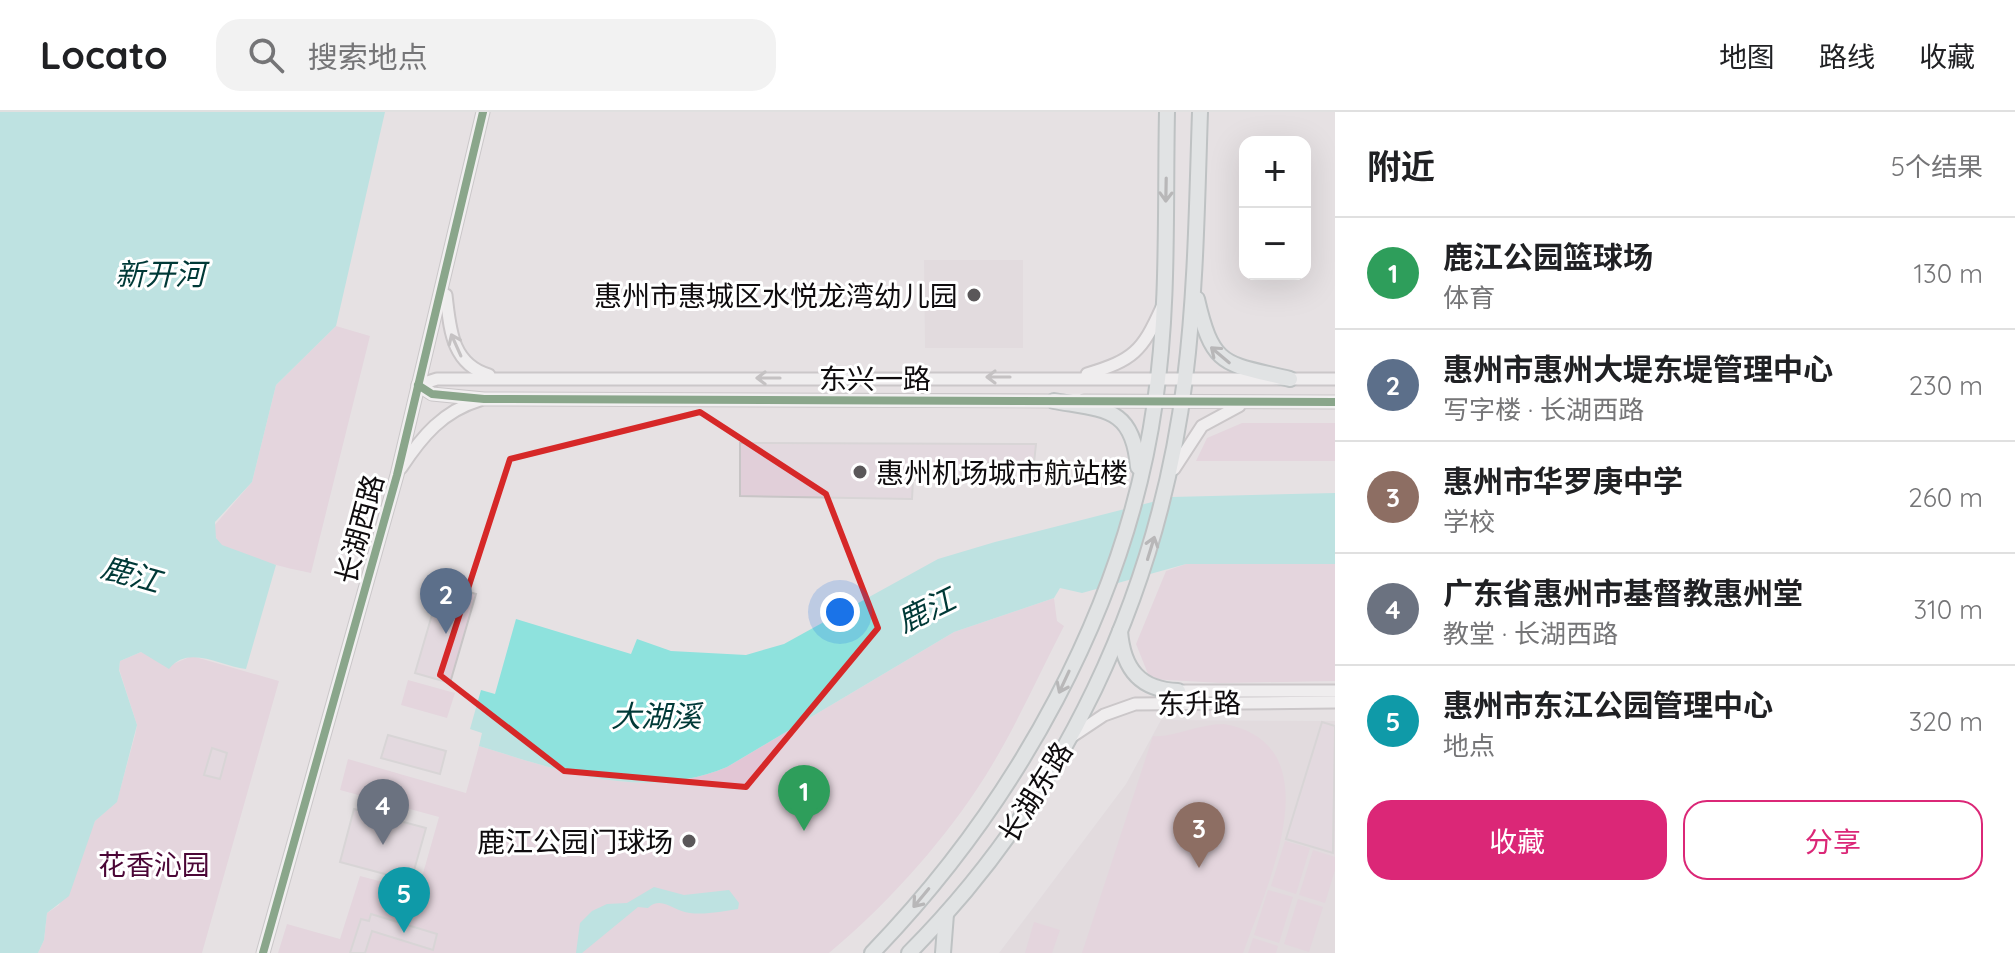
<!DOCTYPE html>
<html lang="zh">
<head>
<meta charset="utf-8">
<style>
  :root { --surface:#fff; --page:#f2f2f2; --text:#202124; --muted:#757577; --line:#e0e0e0; --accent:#db2777 }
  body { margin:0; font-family:Quicksand,"Noto Sans SC",sans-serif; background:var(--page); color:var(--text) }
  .controls { position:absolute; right:24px; top:24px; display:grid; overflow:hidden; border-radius:16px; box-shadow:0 8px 32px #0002 }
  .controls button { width:72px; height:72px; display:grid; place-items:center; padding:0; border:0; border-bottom:2px solid var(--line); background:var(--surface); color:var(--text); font:40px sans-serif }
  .you { position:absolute; left:840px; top:500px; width:28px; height:28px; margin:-20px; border:6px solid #fff; border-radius:50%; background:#1a73e8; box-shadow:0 0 0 12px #1a73e833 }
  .badge { display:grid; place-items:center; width:52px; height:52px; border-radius:50%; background:var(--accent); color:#fff; font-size:26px; font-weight:700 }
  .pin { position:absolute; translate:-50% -66px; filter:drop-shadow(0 2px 4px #0008) }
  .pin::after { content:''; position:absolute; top:42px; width:28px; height:24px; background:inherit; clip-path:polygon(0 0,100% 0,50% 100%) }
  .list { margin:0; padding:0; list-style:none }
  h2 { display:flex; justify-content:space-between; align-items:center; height:104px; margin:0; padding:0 32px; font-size:34px }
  h2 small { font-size:26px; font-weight:400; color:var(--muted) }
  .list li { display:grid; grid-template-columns:52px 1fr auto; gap:24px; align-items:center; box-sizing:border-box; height:112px; padding:0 32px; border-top:2px solid var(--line) }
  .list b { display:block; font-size:30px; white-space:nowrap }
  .list p { margin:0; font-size:26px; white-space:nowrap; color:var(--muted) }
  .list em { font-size:26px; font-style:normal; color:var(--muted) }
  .actions { display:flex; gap:16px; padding:24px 32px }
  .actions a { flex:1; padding:18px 0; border:2px solid var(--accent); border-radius:24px; text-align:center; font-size:28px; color:var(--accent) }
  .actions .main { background:var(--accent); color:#fff }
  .icon { flex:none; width:44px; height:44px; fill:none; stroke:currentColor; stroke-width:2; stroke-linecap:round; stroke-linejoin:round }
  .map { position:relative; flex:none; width:1335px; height:841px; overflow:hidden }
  header { display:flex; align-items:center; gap:48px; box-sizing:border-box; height:112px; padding:0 40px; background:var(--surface); border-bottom:2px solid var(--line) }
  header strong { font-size:38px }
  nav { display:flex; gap:44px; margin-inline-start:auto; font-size:28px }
  .search { width:560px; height:72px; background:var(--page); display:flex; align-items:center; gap:20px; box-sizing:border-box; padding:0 28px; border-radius:24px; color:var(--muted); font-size:30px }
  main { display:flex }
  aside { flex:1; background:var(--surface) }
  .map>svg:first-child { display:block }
  .built { fill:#ddd2d8 }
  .green { fill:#e2c6d5 }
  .water { fill:#8ee2dd }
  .building { fill:#e1cfd9; stroke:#c8c5c6; stroke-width:2 }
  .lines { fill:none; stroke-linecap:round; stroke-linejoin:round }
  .minor-casing { stroke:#aaa6a8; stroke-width:15 }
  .major-casing { stroke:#8f9b9c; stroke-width:18 }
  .minor { stroke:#fbfafb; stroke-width:11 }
  .major { stroke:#dce4e4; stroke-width:14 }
  .cycleway-casing { stroke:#fff; stroke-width:13 }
  .cycleway { stroke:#1b5e20; stroke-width:8 }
  .oneway { stroke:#808384 }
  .oneway2 { stroke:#9d9b9c }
  .marked { fill:none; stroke:#d62828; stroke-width:6; stroke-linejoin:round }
  .poi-dot { fill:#5a5759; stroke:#fff; stroke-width:3 }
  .labels { text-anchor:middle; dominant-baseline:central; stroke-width:6; stroke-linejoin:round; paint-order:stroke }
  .poi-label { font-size:28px; fill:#0f0c0e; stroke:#fff; text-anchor:end }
  .street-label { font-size:28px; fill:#0f0c0e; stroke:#fff }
  .park-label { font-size:28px; fill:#4b0636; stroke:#fff }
  .water-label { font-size:30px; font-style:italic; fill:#003937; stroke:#fff }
</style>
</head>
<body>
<header>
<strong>Locato</strong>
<div class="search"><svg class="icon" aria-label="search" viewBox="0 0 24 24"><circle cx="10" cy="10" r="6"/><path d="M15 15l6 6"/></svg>搜索地点</div>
<nav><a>地图</a><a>路线</a><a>收藏</a></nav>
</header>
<main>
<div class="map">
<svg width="1335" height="841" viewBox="0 0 1335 841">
  <rect width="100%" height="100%" fill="#e6e1e3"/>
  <g class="built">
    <path d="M924,148H1023V236H925Z"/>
    <path d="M1161,608L1335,609V841H999L1126,672Z"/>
  </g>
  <g class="green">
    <path d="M336,214L370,224L311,461C291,457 232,444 220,432C215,426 215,421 214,414L252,370L276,273Z"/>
    <path d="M1242,311H1335V349H1196L1207,326Z"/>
    <path d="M1186,452H1335V569L1221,571L1150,567L1136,532L1166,459Z"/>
    <path d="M1054,486L1057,509L1064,514C1036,568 1011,626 977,677C937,737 884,795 829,841H278L287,812L340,827L360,764L418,779L439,705L340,678L348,647L466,681L479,634C562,659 642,690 727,655L954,520Z"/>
    <path d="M141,540L173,552L192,544L279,569L202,841H38L44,828L47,801L59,793L95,709L117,689L135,623L137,613L119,557L120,549Z"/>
    <path d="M408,568L455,581L447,606L401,593Z"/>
    <path d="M1224,612C1335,632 1267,773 1243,841H1082L1153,624C1173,626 1198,612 1224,612Z"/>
    <path d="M1285,729L1310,736L1296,782L1271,774Z"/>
    <path d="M1313,738L1335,745V758L1325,791L1299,783Z"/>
    <path d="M1268,778L1293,785L1279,831L1254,823Z"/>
    <path d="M1298,787L1323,795L1309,840L1284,832Z"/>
    <path d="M1034,810L1060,818L1052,841H1025Z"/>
    <path d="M1253,826L1278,834L1276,841H1248Z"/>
  </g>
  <g class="water">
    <path d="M0,0H385L336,214L276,273L252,370L215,410L216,426L222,433L276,453L246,557C221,554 188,532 169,557L141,540L120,549L119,558L137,613L117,690L95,709L69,784L47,801L44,828L38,841H0Z"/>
    <path d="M1335,381V452H1186L1082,481L1060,476L1054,486L954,520L727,655C642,690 562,659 479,634L482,621L470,617L481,578L495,582L516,507L631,542L637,527L671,539L746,543L784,532L938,447L995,430L1172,385Z"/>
    <path d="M654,775L684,783L729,778L739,791L738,797C723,799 706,803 690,801C674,800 662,783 648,796L638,795L582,841H576L580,811L592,799L607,792L627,791Z"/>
  </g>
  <g class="building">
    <path d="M740,331L1036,332L1034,351H980L981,368H913L912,387L740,384Z"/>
    <path d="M441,472L476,482L450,571L415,561Z"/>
    <path d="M1322,610L1335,614L1333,741L1286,727Z"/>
    <path d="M388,623L446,639L440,662L381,646Z"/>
    <path d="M212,636L227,641L220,667L204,663Z"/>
    <path d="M354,697L426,716L411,769L340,750Z"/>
    <path d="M371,802L437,822L433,838L372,819L365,841H350L361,807L369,809Z"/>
  </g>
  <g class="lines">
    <defs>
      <g id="minor">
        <path d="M446,183C450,216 451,252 489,263"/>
        <path d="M1087,262C1133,248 1142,240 1162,195"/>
        <path d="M418,273L432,282L484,287L1063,289"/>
        <path d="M418,273L437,267H1335"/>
        <path d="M1084,289L1335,290"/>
        <path d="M401,356C422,324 443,299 480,288"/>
        <path d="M1174,357L1202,314L1239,294"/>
        <path d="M1178,579H1335"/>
        <path d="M1071,625L1104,603L1135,592L1335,590"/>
        <path d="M263,841L397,363L483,0"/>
      </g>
      <g id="major">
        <path d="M1197,187C1213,257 1225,251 1290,267"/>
        <path d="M1054,289C1105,298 1133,295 1138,355"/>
        <path d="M1120,519C1123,557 1140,578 1178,579"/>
        <path d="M872,841C1015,693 1126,496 1155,290C1169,195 1165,96 1167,0"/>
        <path d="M909,841C1063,686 1158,483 1185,267C1196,178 1197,89 1200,0"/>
        <path d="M943,841L946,802"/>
      </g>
    </defs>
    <use href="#minor" class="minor-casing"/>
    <use href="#major" class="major-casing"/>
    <use href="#minor" class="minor"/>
    <use href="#major" class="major"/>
    <defs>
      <g id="cycleway">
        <path d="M418,273L432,282L484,287L1335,290"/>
        <path d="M263,841L397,363L483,0"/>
      </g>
    </defs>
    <use href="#cycleway" class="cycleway-casing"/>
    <use href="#cycleway" class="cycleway"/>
  </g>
  <defs><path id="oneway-shaft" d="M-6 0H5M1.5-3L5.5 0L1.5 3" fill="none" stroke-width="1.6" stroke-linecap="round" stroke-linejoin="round" transform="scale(2)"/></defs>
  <g class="oneway">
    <use href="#oneway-shaft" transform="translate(1166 78) rotate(91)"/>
    <use href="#oneway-shaft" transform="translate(1220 243) rotate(-140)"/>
    <use href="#oneway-shaft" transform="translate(1151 436) rotate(-73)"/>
    <use href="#oneway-shaft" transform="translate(1064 570) rotate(115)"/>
    <use href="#oneway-shaft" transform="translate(921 786) rotate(130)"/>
  </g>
  <g class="oneway2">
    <use href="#oneway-shaft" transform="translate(456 233) rotate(-114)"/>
    <use href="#oneway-shaft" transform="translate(998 265) rotate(180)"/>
    <use href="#oneway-shaft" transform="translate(768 266) rotate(180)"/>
  </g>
  <path d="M0 0H1335V841H0ZM700,300L826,382L878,516L746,675L564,659L440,563L510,347Z" fill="#e6e1e3" fill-opacity=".55" fill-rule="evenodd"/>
  <path class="marked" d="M700,300L826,382L878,516L746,675L564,659L440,563L510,347Z"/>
  <g class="poi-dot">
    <circle cx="974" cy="183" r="8"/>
    <circle cx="860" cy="360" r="8"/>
    <circle cx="689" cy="729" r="8"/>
  </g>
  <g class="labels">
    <g class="poi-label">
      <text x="958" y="183">惠州市惠城区水悦龙湾幼儿园</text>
      <text x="876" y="360" text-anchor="start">惠州机场城市航站楼</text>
      <text x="673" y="729">鹿江公园门球场</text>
    </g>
    <g class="street-label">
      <text x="875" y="266">东兴一路</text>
      <text transform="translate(359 417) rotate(-75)">长湖西路</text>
      <text transform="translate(1199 591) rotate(-1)">东升路</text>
      <text transform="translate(1035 680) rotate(-58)">长湖东路</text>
    </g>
    <g class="park-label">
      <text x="154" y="752">花香沁园</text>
    </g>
    <g class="water-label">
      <text x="160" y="162">新开河</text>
      <text transform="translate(131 462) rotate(16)">鹿江</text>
      <text transform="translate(926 498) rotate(-26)">鹿江</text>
      <text x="656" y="604">大湖溪</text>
    </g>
  </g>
</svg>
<div class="controls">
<button>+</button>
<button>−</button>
</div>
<div class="you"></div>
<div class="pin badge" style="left:804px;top:719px;background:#2e9e5b">1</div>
<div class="pin badge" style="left:446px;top:522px;background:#5c6f8a">2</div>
<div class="pin badge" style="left:1199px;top:756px;background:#8d6e63">3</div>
<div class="pin badge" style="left:383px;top:733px;background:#6b7280">4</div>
<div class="pin badge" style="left:404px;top:821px;background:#0f9aa8">5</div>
</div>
<aside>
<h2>附近<small>5个结果</small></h2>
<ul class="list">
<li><span class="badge" style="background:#2e9e5b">1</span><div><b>鹿江公园篮球场</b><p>体育</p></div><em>130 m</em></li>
<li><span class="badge" style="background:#5c6f8a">2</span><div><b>惠州市惠州大堤东堤管理中心</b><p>写字楼 · 长湖西路</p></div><em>230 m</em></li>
<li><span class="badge" style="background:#8d6e63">3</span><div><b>惠州市华罗庚中学</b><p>学校</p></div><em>260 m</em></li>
<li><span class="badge" style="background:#6b7280">4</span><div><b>广东省惠州市基督教惠州堂</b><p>教堂 · 长湖西路</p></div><em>310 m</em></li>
<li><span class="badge" style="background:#0f9aa8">5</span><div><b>惠州市东江公园管理中心</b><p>地点</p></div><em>320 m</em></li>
</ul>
<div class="actions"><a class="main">收藏</a><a>分享</a></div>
</aside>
</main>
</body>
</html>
